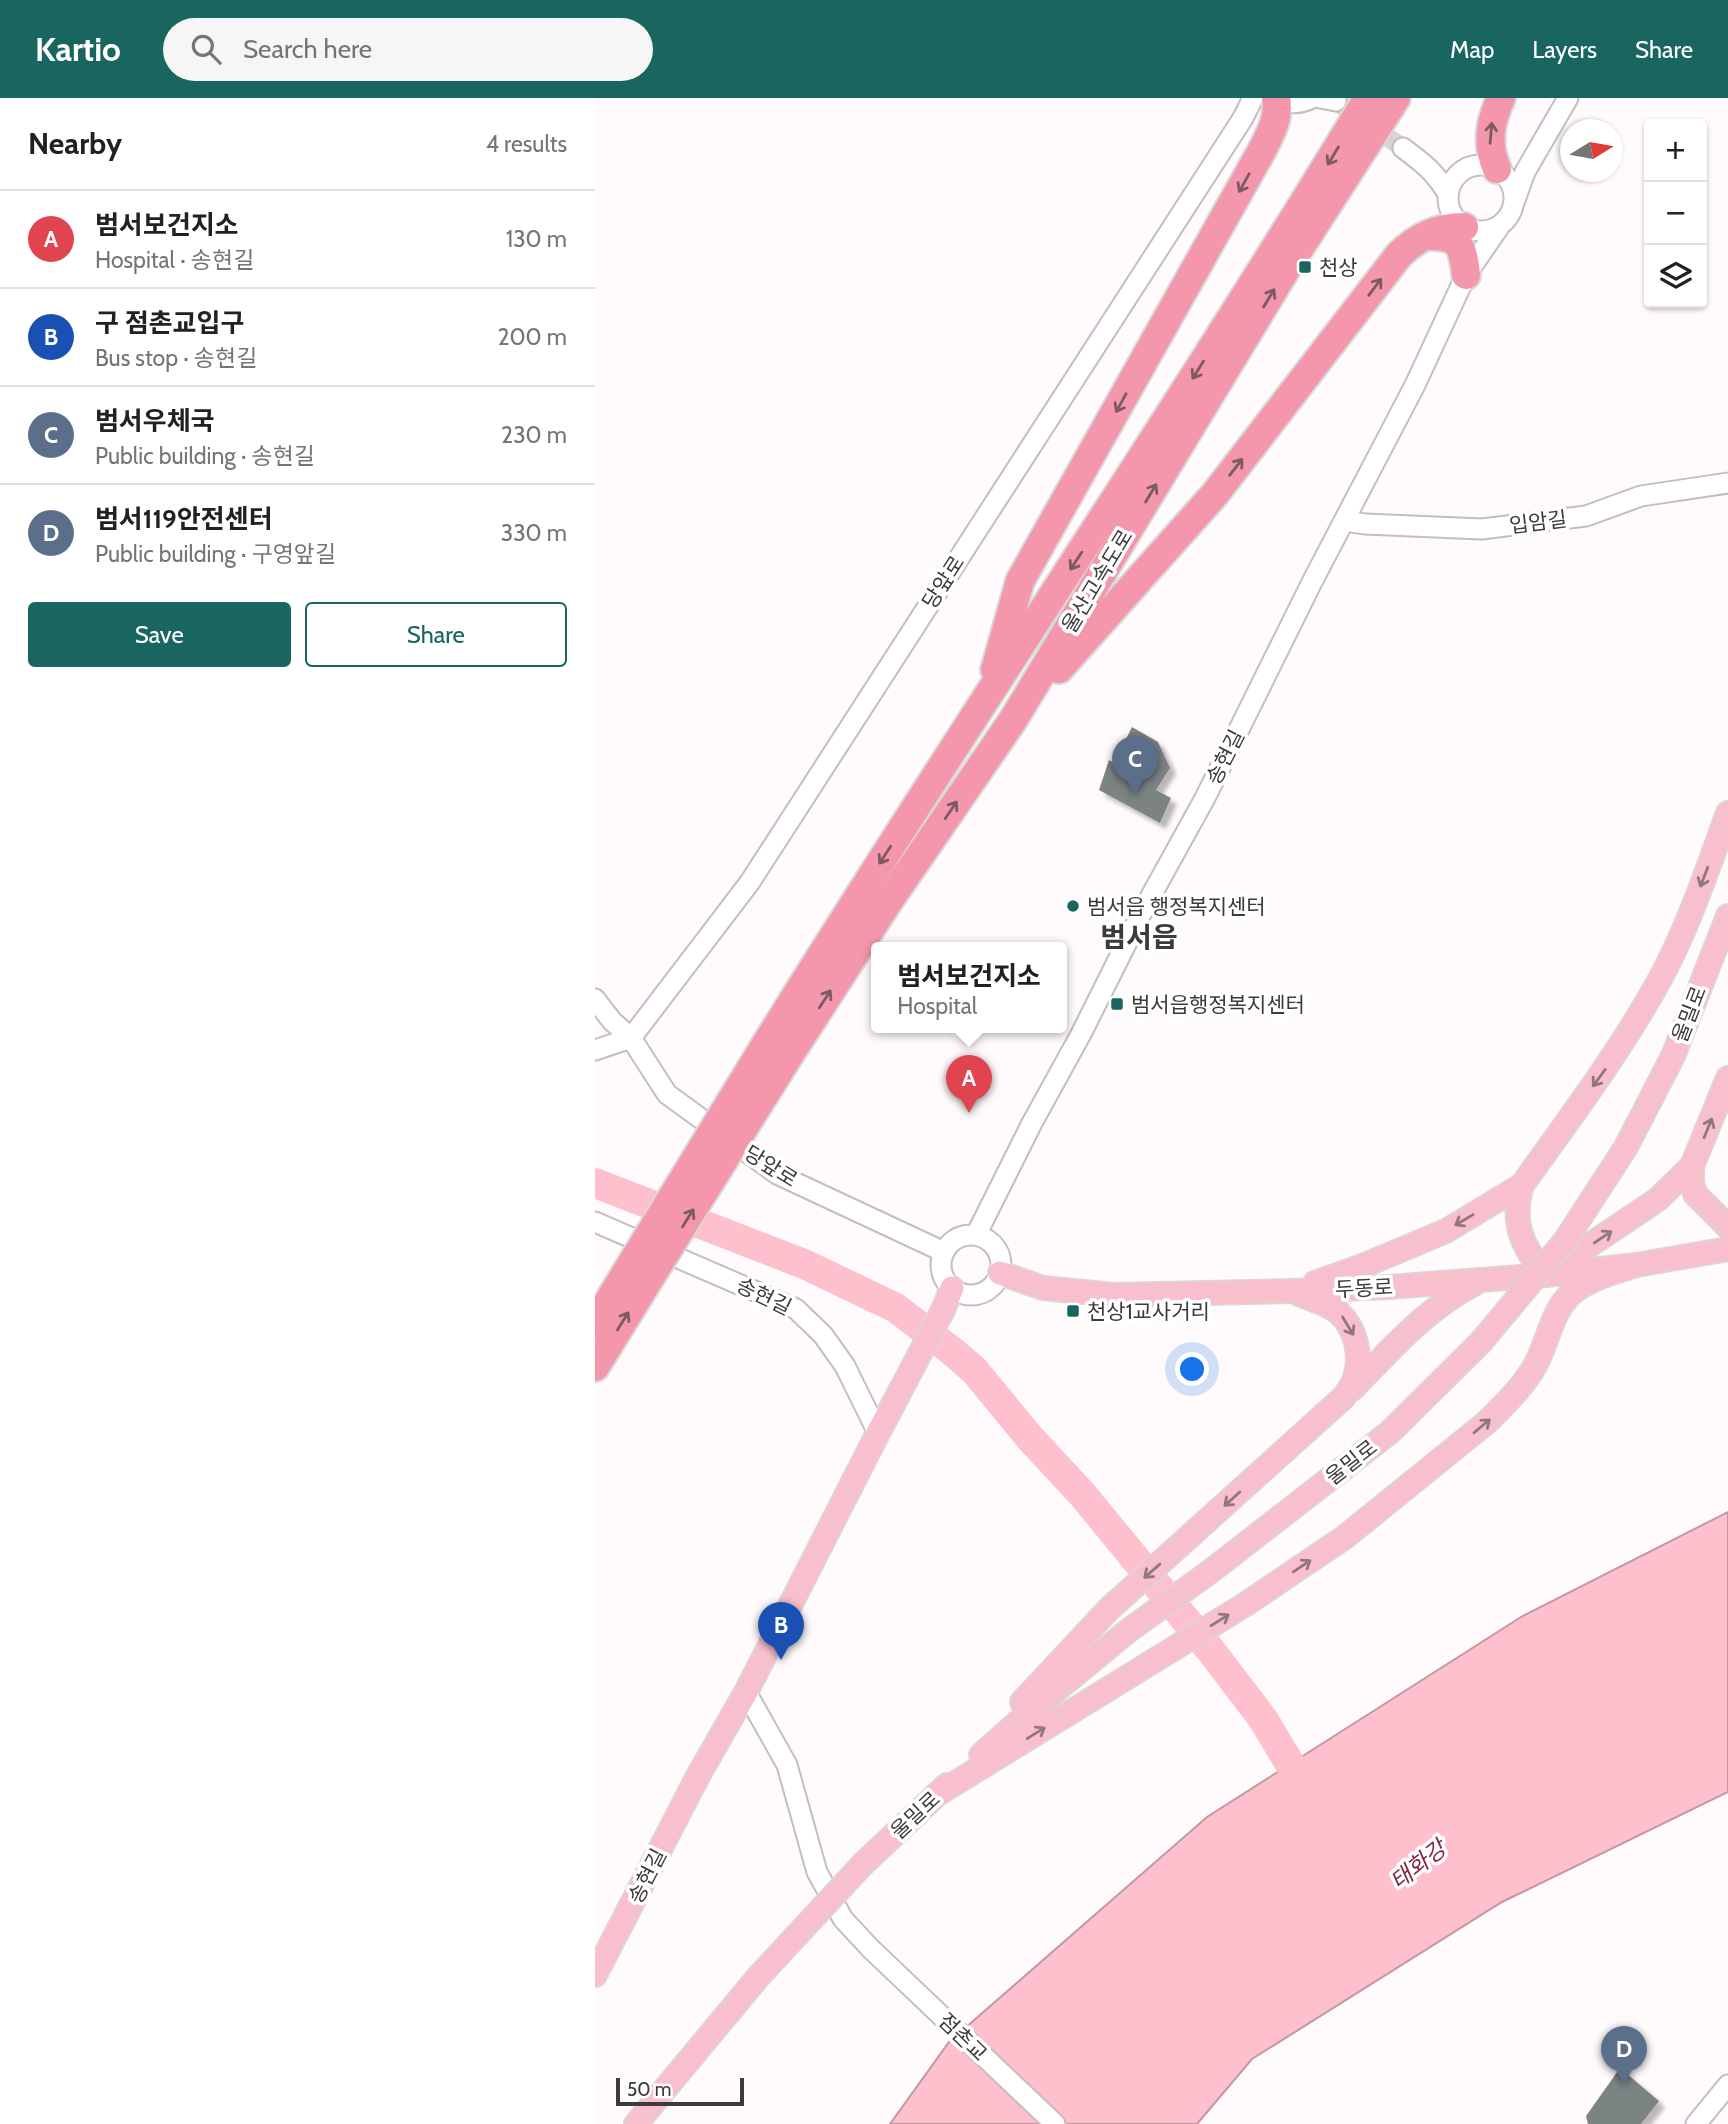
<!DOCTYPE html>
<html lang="en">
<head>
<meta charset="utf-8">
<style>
  :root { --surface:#fff; --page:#f6f6f6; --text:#202124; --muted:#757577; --line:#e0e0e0; --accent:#196661 }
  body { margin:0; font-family:Cabin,"Noto Sans KR",sans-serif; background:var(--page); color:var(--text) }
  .controls { position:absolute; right:21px; top:21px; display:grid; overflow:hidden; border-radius:7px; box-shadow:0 2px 5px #0004 }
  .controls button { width:63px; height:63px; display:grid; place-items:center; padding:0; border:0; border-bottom:2px solid var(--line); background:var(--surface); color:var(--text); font:35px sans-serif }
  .compass { position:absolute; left:965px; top:21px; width:63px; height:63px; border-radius:50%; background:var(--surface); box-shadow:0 2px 5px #0004; rotate:79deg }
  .scale { position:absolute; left:21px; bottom:18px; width:128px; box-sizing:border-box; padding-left:7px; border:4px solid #3d3a3b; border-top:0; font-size:19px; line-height:24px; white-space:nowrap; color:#3d3a3b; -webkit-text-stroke:5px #fff; paint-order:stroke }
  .you { position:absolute; left:598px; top:1272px; width:24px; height:24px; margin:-18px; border:5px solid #fff; border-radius:50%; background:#1a73e8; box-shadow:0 0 0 10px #1a73e833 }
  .badge { display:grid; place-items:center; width:46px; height:46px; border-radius:50%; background:var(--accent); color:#fff; font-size:23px; font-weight:700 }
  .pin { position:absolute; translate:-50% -58px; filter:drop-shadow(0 2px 4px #0008) }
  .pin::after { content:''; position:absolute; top:37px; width:24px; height:21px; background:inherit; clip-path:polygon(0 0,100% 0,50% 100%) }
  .popup { position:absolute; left:276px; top:844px; width:196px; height:91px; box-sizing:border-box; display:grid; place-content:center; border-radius:7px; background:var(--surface); filter:drop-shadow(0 2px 5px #0005); font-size:23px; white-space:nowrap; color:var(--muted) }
  .popup b { font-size:26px; color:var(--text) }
  .popup::after { content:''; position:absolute; left:50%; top:100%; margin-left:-14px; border:14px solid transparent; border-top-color:var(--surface) }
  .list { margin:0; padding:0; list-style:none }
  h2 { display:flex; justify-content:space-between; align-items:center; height:91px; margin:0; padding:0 28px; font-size:30px }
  h2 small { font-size:23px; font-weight:400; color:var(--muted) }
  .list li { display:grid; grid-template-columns:46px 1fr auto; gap:21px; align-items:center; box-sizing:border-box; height:98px; padding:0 28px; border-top:2px solid var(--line) }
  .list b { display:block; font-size:26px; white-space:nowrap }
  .list p { margin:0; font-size:23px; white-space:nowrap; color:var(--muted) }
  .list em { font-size:23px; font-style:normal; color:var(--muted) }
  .actions { display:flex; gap:14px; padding:21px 28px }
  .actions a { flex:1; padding:16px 0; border:2px solid var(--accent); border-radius:7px; text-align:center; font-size:24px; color:var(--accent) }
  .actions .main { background:var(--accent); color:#fff }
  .icon { flex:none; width:38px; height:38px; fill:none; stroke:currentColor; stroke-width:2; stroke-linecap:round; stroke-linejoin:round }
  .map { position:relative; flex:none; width:1133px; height:2026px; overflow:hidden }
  header { display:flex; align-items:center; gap:42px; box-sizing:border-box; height:98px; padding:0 35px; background:var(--accent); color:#fff }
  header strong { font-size:33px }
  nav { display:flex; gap:38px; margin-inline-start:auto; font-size:24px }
  .search { width:490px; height:63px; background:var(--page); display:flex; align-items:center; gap:18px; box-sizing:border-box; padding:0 24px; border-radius:38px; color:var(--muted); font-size:26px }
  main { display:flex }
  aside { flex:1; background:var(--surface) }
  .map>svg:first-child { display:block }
  .water { fill:#fdc0cc; stroke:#c398a0; stroke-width:2 }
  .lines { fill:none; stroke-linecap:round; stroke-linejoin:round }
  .river { stroke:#fdc0cc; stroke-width:30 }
  .building { fill:#7c8483; filter:url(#shadow) }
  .minor-tunnel { stroke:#d8d4d5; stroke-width:19; stroke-dasharray:19 10; stroke-linecap:butt }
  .minor-casing { stroke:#c5bdbf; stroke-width:23 }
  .major-casing { stroke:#d8d8d8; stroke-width:26 }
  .highway-casing { stroke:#d8d8d8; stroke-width:32 }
  .minor { stroke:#fff; stroke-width:19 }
  .major { stroke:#f8c0cd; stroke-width:23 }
  .highway { stroke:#f496ac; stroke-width:28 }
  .major-bridge-casing { stroke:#d8d8d8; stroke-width:26; stroke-linecap:butt }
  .highway-bridge-casing { stroke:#d8d8d8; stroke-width:32; stroke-linecap:butt }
  .major-bridge { stroke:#f8c0cd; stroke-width:23 }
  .highway-bridge { stroke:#f496ac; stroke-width:28 }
  .oneway { stroke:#7d5a63 }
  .oneway2 { stroke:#91767d }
  .poi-dot { fill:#196661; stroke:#fff; stroke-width:2.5 }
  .labels { text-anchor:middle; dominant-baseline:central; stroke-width:7; stroke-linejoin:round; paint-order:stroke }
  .poi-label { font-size:21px; fill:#3d3a3b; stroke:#fff; text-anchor:start }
  .street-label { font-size:21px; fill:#3d3a3b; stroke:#fff }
  .water-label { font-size:23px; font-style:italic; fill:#7e2843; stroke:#fff }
  .district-label { font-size:28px; font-weight:bold; fill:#3d3a3b; stroke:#fff }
</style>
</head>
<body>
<header>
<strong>Kartio</strong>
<div class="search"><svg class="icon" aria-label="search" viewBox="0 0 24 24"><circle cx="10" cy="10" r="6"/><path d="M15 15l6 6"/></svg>Search here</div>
<nav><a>Map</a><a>Layers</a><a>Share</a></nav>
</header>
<main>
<aside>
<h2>Nearby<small>4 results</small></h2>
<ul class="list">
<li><span class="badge" style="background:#e0444e">A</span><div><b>범서보건지소</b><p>Hospital · 송현길</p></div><em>130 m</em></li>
<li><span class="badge" style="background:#1a4fb4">B</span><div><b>구 점촌교입구</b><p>Bus stop · 송현길</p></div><em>200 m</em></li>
<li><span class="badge" style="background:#5c6f8a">C</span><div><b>범서우체국</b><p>Public building · 송현길</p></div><em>230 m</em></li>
<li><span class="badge" style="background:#5c6f8a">D</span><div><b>범서119안전센터</b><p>Public building · 구영앞길</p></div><em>330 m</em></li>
</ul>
<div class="actions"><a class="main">Save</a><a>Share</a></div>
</aside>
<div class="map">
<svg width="1133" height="2026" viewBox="0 0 1133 2026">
  <defs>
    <filter id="shadow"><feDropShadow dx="6" dy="6" stdDeviation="2" flood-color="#0004"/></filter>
  </defs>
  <rect width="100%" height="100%" fill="#fffafb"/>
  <path class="water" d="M1133,1414V1694L907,1804L657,1961L602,2026H295L354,1944L612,1719L926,1519Z"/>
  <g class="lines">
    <path class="river" d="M0,1085L209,1166L301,1210L358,1254L379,1272L435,1340L487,1396L617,1554L668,1621L716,1701"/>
  </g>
  <g class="building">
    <path d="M537,629L563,644L575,670L561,692L576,700L565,725L504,692L514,662L519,665Z"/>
    <path d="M1025,1970L1064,2003L1046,2026H993L991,2018Z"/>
  </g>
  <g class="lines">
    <path class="minor-tunnel" d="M741,3L808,50"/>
    <defs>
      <g id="minor">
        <path d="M680,0C693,6 704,7 717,0"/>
        <path d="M725,0L741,3"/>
        <path d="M808,50C828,65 840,74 853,96"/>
        <circle cx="886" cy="100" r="33"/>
        <path d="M920,102L930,74L973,0"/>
        <path d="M750,423L770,426L887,431L991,418L1046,398L1133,385"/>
        <path d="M0,901L17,923L36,940L72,996L182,1076L349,1154"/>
        <path d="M0,952L36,940L155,784L648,20L658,0"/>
        <path d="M0,1124L201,1211L228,1237L250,1268L283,1335"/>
        <path d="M381,1137L437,1025L486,936L546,816L610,700L717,484L820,287L871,177L904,129"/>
        <circle cx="376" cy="1167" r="30"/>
        <path d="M151,1594L192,1667L222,1774L248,1821L276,1851L460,2026"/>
        <path d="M1101,2026L1133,1987"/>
      </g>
      <g id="major">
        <path d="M1133,980L1097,1068V1085L1100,1096L1133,1129"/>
        <path d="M1031,1049L1078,958L1133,818"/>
        <path d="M405,1175L448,1190L519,1197L698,1193L794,1189L951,1177L1041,1167L1133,1151"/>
        <path d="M953,1175L1062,1102L1097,1068"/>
        <path d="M951,1177C926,1148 916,1124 927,1087C975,1020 1024,955 1064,883C1093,830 1112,772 1133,715"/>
        <path d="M720,1185L770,1167L851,1133L927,1087"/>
        <path d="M757,1291C796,1252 829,1212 879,1186"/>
        <path d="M427,1604L514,1511L749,1299C753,1293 758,1286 760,1280C767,1257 761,1230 743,1214C733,1206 716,1201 704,1196"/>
        <path d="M386,1657L430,1618L533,1533L616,1473L795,1334L886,1244"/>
        <path d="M341,1697L651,1506L750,1439L892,1324C910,1306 929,1288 941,1266C953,1244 957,1212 977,1195C995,1180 1020,1174 1041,1167"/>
        <path d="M268,1766L352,1687"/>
        <path d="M0,1877L103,1678L151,1594L283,1335L348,1212L357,1190"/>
        <path d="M41,2026L164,1878"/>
      </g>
      <g id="highway">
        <path d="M902,71C891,46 895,24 906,0"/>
        <path d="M832,138C864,137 868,147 871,177"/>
        <path d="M464,571L620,396L804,157C822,139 844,129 869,129"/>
        <path d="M400,572L425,483L666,54C675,37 685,19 681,0"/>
        <path d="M171,946C368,628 579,320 773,0"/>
        <path d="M193,959L293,804L418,622L691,171L801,0"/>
        <path d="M0,1226L37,1165"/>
        <path d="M0,1269L56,1178"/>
      </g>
    </defs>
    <use href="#minor" class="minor-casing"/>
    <use href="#major" class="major-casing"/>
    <use href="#highway" class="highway-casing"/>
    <use href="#minor" class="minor"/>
    <use href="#major" class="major"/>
    <use href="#highway" class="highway"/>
    <defs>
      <g id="major-bridge">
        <path d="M886,1244L970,1143L1031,1049"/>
        <path d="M164,1878L268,1766"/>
      </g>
      <g id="highway-bridge">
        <path d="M37,1165L171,946"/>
        <path d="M56,1178L193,959"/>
      </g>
    </defs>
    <use href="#major-bridge" class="major-bridge-casing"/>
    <use href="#highway-bridge" class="highway-bridge-casing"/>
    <use href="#major-bridge" class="major-bridge"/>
    <use href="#highway-bridge" class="highway-bridge"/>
  </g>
  <defs><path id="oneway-shaft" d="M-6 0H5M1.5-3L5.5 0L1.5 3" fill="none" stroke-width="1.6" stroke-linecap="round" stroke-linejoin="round" transform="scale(1.75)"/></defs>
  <g class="oneway">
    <use href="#oneway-shaft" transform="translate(896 35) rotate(-85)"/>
    <use href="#oneway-shaft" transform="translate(738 58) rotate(121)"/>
    <use href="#oneway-shaft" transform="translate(649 85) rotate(119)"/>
    <use href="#oneway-shaft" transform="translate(780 189) rotate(-53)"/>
    <use href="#oneway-shaft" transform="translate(674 200) rotate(-59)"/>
    <use href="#oneway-shaft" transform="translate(603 272) rotate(122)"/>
    <use href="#oneway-shaft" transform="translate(526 305) rotate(119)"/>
    <use href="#oneway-shaft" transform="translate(641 369) rotate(-52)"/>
    <use href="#oneway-shaft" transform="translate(556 395) rotate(-59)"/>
    <use href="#oneway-shaft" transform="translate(481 463) rotate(123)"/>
    <use href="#oneway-shaft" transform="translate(356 712) rotate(-56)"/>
    <use href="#oneway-shaft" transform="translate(290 757) rotate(123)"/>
    <use href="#oneway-shaft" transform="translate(230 901) rotate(-57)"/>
    <use href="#oneway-shaft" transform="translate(93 1120) rotate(-58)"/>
    <use href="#oneway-shaft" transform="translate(28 1223) rotate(-58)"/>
  </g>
  <g class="oneway2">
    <use href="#oneway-shaft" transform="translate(1109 779) rotate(111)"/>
    <use href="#oneway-shaft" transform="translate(1004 980) rotate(126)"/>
    <use href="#oneway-shaft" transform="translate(1113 1030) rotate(-68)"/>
    <use href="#oneway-shaft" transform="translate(869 1122) rotate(149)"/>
    <use href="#oneway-shaft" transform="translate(1008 1139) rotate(-34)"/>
    <use href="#oneway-shaft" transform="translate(753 1228) rotate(59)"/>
    <use href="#oneway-shaft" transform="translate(887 1328) rotate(-40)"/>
    <use href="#oneway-shaft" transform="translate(637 1401) rotate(138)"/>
    <use href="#oneway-shaft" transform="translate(707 1468) rotate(-34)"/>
    <use href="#oneway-shaft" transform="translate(557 1473) rotate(139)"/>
    <use href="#oneway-shaft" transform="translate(625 1522) rotate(-32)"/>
    <use href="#oneway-shaft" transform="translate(441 1635) rotate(-32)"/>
  </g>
  <g class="poi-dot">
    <rect x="703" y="162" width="14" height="14" rx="3.5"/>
    <circle cx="478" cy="808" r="7"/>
    <rect x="515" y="899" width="14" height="14" rx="3.5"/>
    <rect x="471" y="1206" width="14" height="14" rx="3.5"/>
  </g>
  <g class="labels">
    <g class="poi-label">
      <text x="724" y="169">천상</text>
      <text x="492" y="808">범서읍 행정복지센터</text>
      <text x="536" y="906">범서읍행정복지센터</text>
      <text x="492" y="1213">천상1교사거리</text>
    </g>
    <g class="street-label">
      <text transform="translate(943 424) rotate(-7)">입암길</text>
      <text transform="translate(502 483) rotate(-59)">울산고속도로</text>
      <text transform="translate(348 484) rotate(-57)">당앞로</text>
      <text transform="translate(630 659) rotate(-63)">송현길</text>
      <text transform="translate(1094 916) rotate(-69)">울밀로</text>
      <text transform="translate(176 1068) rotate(32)">당앞로</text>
      <text transform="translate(769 1190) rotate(-3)">두동로</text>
      <text transform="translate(169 1198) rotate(26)">송현길</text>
      <text transform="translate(756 1364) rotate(-38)">울밀로</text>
      <text transform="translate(320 1717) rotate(-43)">울밀로</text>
      <text transform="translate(52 1778) rotate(-63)">송현길</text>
      <text transform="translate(368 1939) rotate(44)">점촌교</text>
    </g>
    <g class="water-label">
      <text transform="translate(823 1767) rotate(-38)">태화강</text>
    </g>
    <g class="district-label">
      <text x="544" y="839">범서읍</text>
    </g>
  </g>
</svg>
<div class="controls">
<button>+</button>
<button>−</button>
<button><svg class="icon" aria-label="layers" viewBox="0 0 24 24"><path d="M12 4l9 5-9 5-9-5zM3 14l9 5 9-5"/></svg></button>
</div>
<svg class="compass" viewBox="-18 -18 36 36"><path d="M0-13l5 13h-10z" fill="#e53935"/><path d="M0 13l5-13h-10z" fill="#757577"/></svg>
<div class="scale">50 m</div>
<div class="you"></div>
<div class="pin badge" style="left:374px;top:1015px;background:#e0444e">A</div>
<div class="popup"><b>범서보건지소</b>Hospital</div>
<div class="pin badge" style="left:186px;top:1562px;background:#1a4fb4">B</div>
<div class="pin badge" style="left:540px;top:696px;background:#5c6f8a">C</div>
<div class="pin badge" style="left:1029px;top:1986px;background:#5c6f8a">D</div>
</div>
</main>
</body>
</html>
